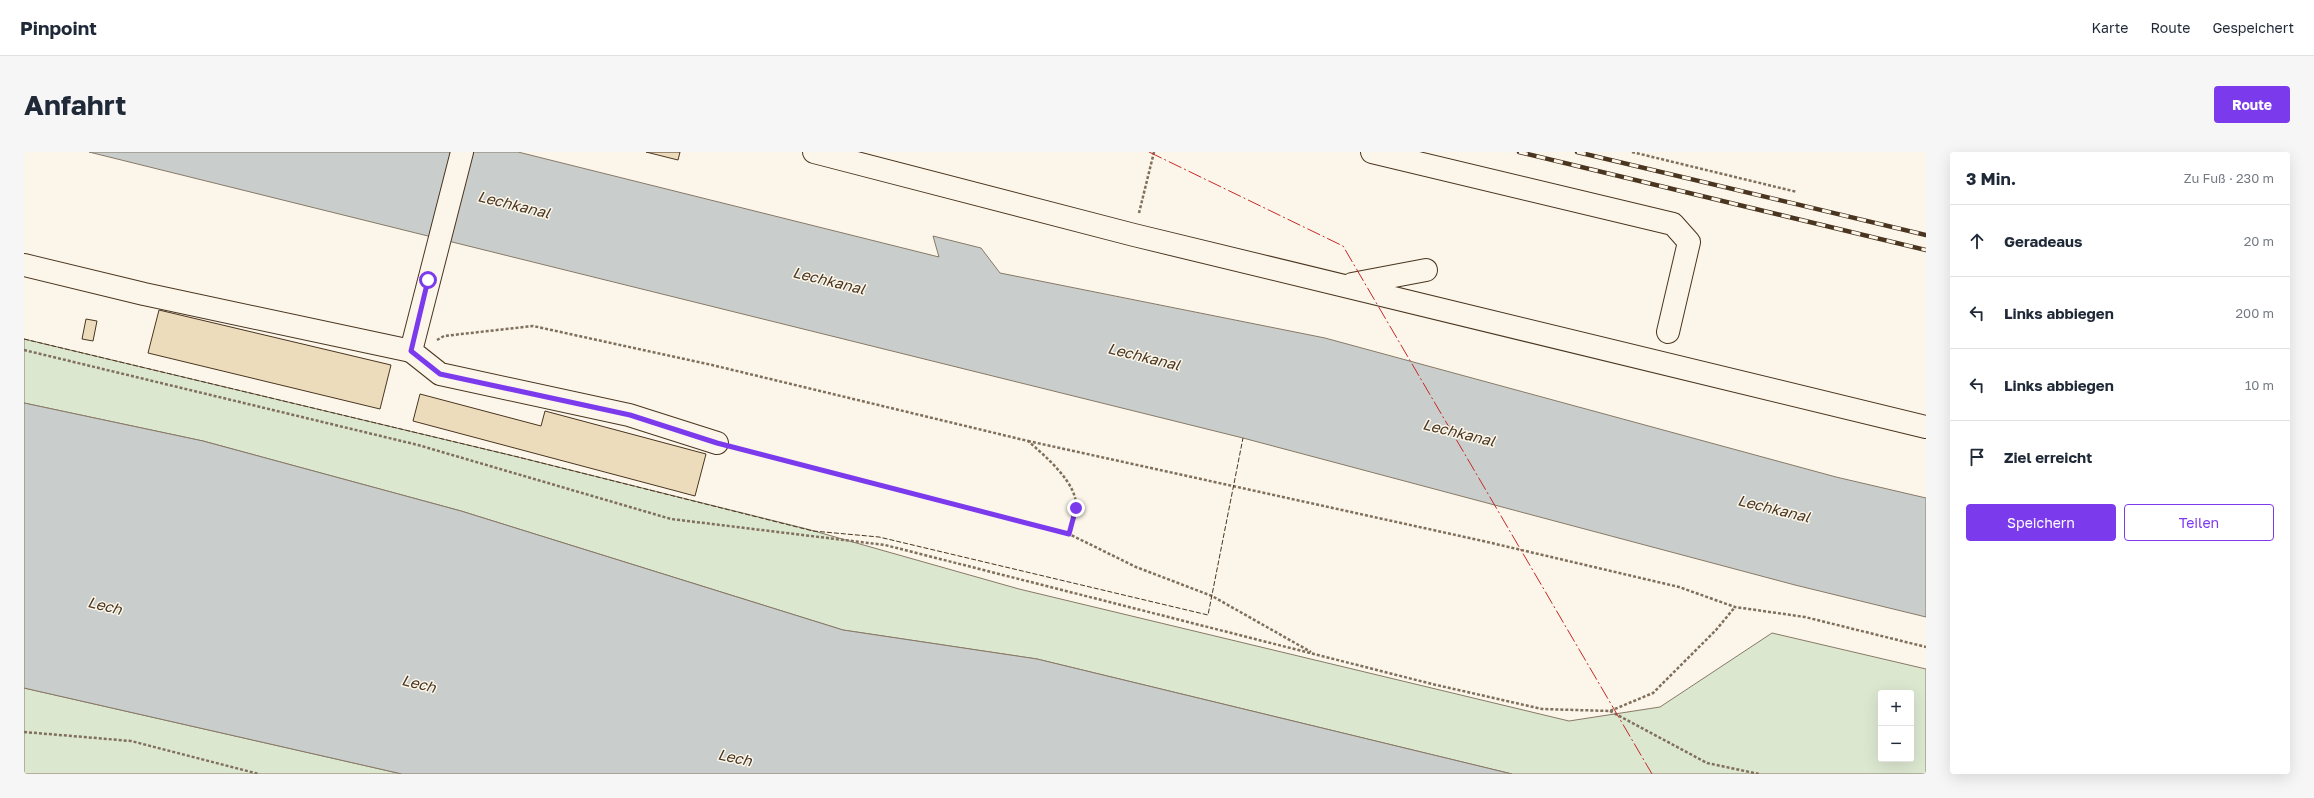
<!DOCTYPE html>
<html lang="de">
<head>
<meta charset="utf-8">
<style>
  :root { --surface:#fff; --page:#f6f6f7; --text:#1f2937; --muted:#747a83; --line:#e0e1e3; --accent:#7c3aed }
  body { margin:0; font-family:"Golos Text",sans-serif; background:var(--page); color:var(--text) }
  .controls { position:absolute; right:12px; bottom:12px; display:grid; overflow:hidden; border-radius:4px; box-shadow:0 4px 16px #0002 }
  .controls button { width:36px; height:36px; display:grid; place-items:center; padding:0; border:0; border-bottom:1px solid var(--line); background:var(--surface); color:var(--text); font:20px sans-serif }
  .stop { position:absolute; width:12px; height:12px; margin:-9px; border:3px solid #7c3aed; border-radius:50%; background:#fff }
  .stop.end { background:#7c3aed; border-color:#fff; box-shadow:0 1px 4px #0008 }
  .list { margin:0; padding:0; list-style:none }
  h2 { display:flex; justify-content:space-between; align-items:center; height:52px; margin:0; padding:0 16px; font-size:17px }
  h2 small { font-size:13px; font-weight:400; color:var(--muted) }
  .list li { display:grid; grid-template-columns:26px 1fr auto; gap:12px; align-items:center; box-sizing:border-box; height:72px; padding:0 16px; border-top:1px solid var(--line) }
  .list b { display:block; font-size:15px; white-space:nowrap }
  .list em { font-size:13px; font-style:normal; color:var(--muted) }
  .actions { display:flex; gap:8px; padding:12px 16px }
  .actions a { flex:1; padding:9px 0; border:1px solid var(--accent); border-radius:4px; text-align:center; font-size:14px; color:var(--accent) }
  .actions .main { background:var(--accent); color:#fff }
  .icon { flex:none; width:22px; height:22px; fill:none; stroke:currentColor; stroke-width:2; stroke-linecap:round; stroke-linejoin:round }
  .map { position:relative; flex:none; width:1902px; height:622px; overflow:hidden; border-radius:4px }
  header { display:flex; align-items:center; gap:24px; box-sizing:border-box; height:56px; padding:0 20px; background:var(--surface); border-bottom:1px solid var(--line) }
  header strong { font-size:19px }
  nav { display:flex; gap:22px; margin-inline-start:auto; font-size:14px }
  .intro { display:flex; align-items:center; justify-content:space-between; box-sizing:border-box; height:96px; padding:0 24px }
  h1 { margin:0; font-size:28px }
  .button { padding:10px 18px; border-radius:4px; background:var(--accent); color:#fff; font-size:14px; font-weight:700 }
  main { display:flex; gap:24px; padding:0 24px }
  aside { flex:1; background:var(--surface); border-radius:4px; box-shadow:0 4px 16px #0002 }
  .map>svg:first-child { display:block }
  .green { fill:#dce7d0; stroke:#887966; fill-rule:evenodd }
  .water { fill:#c9cecd; stroke:#887966 }
  .building { fill:#ecdcbc; stroke:#4a3520 }
  .lines { fill:none; stroke-linecap:round; stroke-linejoin:round }
  .minor-casing { stroke:#4a3520; stroke-width:24 }
  .path { stroke:#7f6f5c; stroke-width:2.5; stroke-dasharray:3 2; stroke-linecap:butt }
  .minor { stroke:#fbf6e9; stroke-width:22 }
  .rail-casing { stroke:#4a3520; stroke-width:4.5 }
  .rail { stroke:#fbf6e9; stroke-width:3; stroke-dasharray:9; stroke-linecap:butt }
  .fence { stroke:#4a3520; stroke-width:1; stroke-dasharray:5 2; stroke-linecap:butt }
  .power { stroke:#c62828; stroke-width:1; stroke-dasharray:14 3 2 3; stroke-linecap:butt }
  .route { stroke:#7c3aed; stroke-width:5 }
  .labels { text-anchor:middle; dominant-baseline:central; stroke-width:3; stroke-linejoin:round; paint-order:stroke }
  .water-label { font-size:15px; font-style:italic; fill:#4a3520; stroke:#fbf6e9 }
</style>
</head>
<body>
<header>
<strong>Pinpoint</strong>
<nav><a>Karte</a><a>Route</a><a>Gespeichert</a></nav>
</header>
<div class="intro"><h1>Anfahrt</h1><a class="button">Route</a></div>
<main>
<div class="map">
<svg width="1902" height="622" viewBox="0 0 1902 622">
  <rect width="100%" height="100%" fill="#fbf6e9"/>
  <g class="green">
    <path d="M0,187L494,305L783,377L995,437L1545,569L1636,555L1748,481L1902,517V622H1488L1013,507L819,478L437,359L179,289L0,251ZM1857,541H1887V607H1857Z"/>
    <path d="M0,536L378,622H0Z"/>
  </g>
  <g class="water">
    <path d="M65,0H494L915,105L909,84L957,96L976,121L1301,186L1812,325L1902,346V465L1771,433L1219,286Z"/>
    <path d="M0,251L179,289L437,359L819,478L1013,507L1488,622H378L0,536Z"/>
  </g>
  <g class="building">
    <path d="M622,0H656L654,8Z"/>
    <path d="M135,158L367,213L356,257L124,201Z"/>
    <path d="M62,167L73,169L69,189L58,187Z"/>
    <path d="M396,242L517,274L521,259L682,302L671,344L389,269Z"/>
  </g>
  <g class="lines">
    <defs>
      <g id="minor">
        <path d="M438,0L387,199L416,222L605,263L693,291"/>
        <path d="M790,0L1110,83L1902,275"/>
        <path d="M1348,0L1649,72L1665,90L1644,180"/>
        <path d="M0,113L120,142L387,199"/>
        <path d="M1328,132L1402,118"/>
      </g>
    </defs>
    <use href="#minor" class="minor-casing"/>
    <g class="path">
      <path d="M1608,0L1773,40"/>
      <path d="M1115,61L1130,0"/>
      <path d="M413,188L420,184L509,174L688,213L1004,289C1021,304 1055,332 1052,357C1051,365 1047,374 1045,382"/>
      <path d="M0,198L394,293L647,367L861,393L1408,532L1518,557L1586,559L1629,541L1692,478L1711,455"/>
      <path d="M1004,289L1459,389L1655,435L1711,455L1781,465L1902,495"/>
      <path d="M714,296L1045,382L1112,415L1188,444L1287,500"/>
      <path d="M1586,559L1683,611L1735,622"/>
      <path d="M0,580L107,589L235,622"/>
    </g>
    <use href="#minor" class="minor"/>
    <defs>
      <g id="rail">
        <path d="M1495,0L1902,98"/>
        <path d="M1553,0L1902,83"/>
      </g>
    </defs>
    <use href="#rail" class="rail-casing"/>
    <use href="#rail" class="rail"/>
    <path class="fence" d="M0,187L494,305L789,379L855,385L1184,463L1219,286"/>
    <path class="power" d="M1125,0L1319,94L1628,622"/>
  </g>
  <g class="lines">
    <path class="route" d="M404,128L387,199L416,222L606,263L693,291L1045,382L1052,356"/>
  </g>
  <g class="labels">
    <g class="water-label">
      <text transform="translate(490 52) rotate(14)">Lechkanal</text>
      <text transform="translate(805 128) rotate(14)">Lechkanal</text>
      <text transform="translate(1120 204) rotate(14)">Lechkanal</text>
      <text transform="translate(1435 280) rotate(14)">Lechkanal</text>
      <text transform="translate(1750 356) rotate(14)">Lechkanal</text>
      <text transform="translate(81 453) rotate(14)">Lech</text>
      <text transform="translate(395 531) rotate(14)">Lech</text>
      <text transform="translate(711 605) rotate(12)">Lech</text>
    </g>
  </g>
</svg>
<div class="controls">
<button>+</button>
<button>−</button>
</div>
<div class="stop" style="left:404px;top:128px"></div>
<div class="stop end" style="left:1052px;top:356px"></div>
</div>
<aside>
<h2>3 Min.<small>Zu Fuß · 230 m</small></h2>
<ul class="list">
<li><svg class="icon" aria-label="ahead" viewBox="0 0 24 24"><path d="M12 20V5M6 11l6-6 6 6"/></svg><div><b>Geradeaus</b></div><em>20 m</em></li>
<li><svg class="icon" aria-label="left" viewBox="0 0 24 24"><path d="M17 20v-9H6M10 6l-5 5 5 5"/></svg><div><b>Links abbiegen</b></div><em>200 m</em></li>
<li><svg class="icon" aria-label="left" viewBox="0 0 24 24"><path d="M17 20v-9H6M10 6l-5 5 5 5"/></svg><div><b>Links abbiegen</b></div><em>10 m</em></li>
<li><svg class="icon" aria-label="arrive" viewBox="0 0 24 24"><path d="M6 21V4h12l-3 4 3 4H6"/></svg><div><b>Ziel erreicht</b></div></li>
</ul>
<div class="actions"><a class="main">Speichern</a><a>Teilen</a></div>
</aside>
</main>
</body>
</html>
